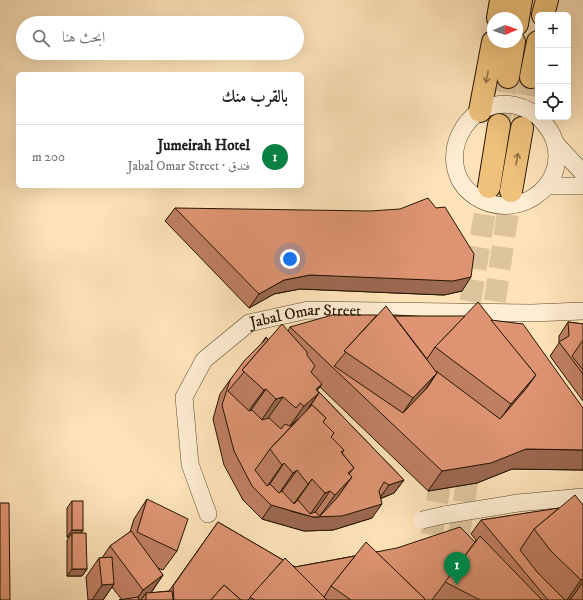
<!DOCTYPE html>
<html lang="ar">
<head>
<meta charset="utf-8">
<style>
  :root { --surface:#fff; --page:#f2f2f2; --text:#202124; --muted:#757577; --line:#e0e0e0; --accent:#0b8043 }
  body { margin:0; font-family:"IM FELL DW Pica",Amiri,serif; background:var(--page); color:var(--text); direction:rtl }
  .controls { position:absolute; right:12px; top:12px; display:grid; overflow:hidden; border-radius:6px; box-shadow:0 4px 16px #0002 }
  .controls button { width:36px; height:36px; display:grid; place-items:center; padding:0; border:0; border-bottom:1px solid var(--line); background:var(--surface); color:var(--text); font:20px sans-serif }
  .compass { position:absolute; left:487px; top:12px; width:36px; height:36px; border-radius:50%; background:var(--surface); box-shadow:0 4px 16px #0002; rotate:88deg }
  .you { position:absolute; left:290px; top:259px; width:14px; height:14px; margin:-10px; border:3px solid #fff; border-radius:50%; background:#1a73e8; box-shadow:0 0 0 6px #1a73e833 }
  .badge { display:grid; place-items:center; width:26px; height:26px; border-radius:50%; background:var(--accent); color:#fff; font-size:13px; font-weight:700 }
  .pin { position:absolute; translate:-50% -33px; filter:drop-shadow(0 1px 2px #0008) }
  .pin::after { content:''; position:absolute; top:21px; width:14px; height:12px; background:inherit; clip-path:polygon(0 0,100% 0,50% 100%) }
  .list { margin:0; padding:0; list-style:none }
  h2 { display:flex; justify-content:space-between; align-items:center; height:52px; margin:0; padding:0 16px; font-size:17px }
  h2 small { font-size:13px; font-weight:400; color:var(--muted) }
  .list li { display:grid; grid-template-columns:26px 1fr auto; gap:12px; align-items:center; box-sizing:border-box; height:64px; padding:0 16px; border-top:1px solid var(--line) }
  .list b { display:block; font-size:15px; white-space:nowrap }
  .list p { margin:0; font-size:13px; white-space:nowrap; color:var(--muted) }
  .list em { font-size:13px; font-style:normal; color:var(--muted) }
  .icon { flex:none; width:22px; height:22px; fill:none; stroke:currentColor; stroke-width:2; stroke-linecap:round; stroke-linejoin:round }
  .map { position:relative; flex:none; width:583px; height:600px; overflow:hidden; direction:ltr }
  .search { position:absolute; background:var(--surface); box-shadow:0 4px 16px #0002; left:16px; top:16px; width:288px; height:44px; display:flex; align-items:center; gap:10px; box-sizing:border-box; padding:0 14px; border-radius:22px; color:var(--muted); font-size:15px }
  .panel { position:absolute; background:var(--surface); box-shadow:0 4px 16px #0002; left:16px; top:72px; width:288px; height:116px; border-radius:6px; direction:rtl }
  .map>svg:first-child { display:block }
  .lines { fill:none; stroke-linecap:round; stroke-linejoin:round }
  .highway-tunnel { stroke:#ddc49d; stroke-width:22; stroke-dasharray:22 11; stroke-linecap:butt }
  .minor-casing { stroke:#5b482e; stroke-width:18 }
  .highway-casing { stroke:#251400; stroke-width:24 }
  .minor { stroke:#feedd2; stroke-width:17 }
  .highway { stroke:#efc27c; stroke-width:22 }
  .minor-bridge-casing { stroke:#5b482e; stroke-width:18; stroke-linecap:butt }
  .minor-bridge { stroke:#feedd2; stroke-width:17 }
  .wall { fill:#bf7f63; stroke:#251400 }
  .shaded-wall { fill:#9b6850; stroke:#251400 }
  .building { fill:#de9473; stroke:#251400 }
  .oneway { stroke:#947444 }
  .labels { text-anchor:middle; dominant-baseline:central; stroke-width:3; stroke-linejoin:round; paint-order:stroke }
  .street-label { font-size:16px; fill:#251400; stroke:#feedd2 }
</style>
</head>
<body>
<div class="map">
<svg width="583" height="600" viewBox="0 0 583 600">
  <rect width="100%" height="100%" fill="#fee3b9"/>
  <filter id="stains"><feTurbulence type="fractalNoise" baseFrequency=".005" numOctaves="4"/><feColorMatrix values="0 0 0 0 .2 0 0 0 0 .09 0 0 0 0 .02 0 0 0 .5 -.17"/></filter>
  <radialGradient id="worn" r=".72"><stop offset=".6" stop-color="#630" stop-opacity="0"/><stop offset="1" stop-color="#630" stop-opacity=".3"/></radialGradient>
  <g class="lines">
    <g class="highway-tunnel">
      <path d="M499,125L508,77"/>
      <path d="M522,128L531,77"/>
      <path d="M465,334L489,187"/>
      <path d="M490,334L511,191"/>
      <path d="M421,600L444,460"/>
      <path d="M449,600L471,455"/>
    </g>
    <defs>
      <g id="minor">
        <path d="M538,116C475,72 424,163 476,197C514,222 568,189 555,142C552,132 546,125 539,117"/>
        <path d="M555,143L583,173"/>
        <path d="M546,186H583"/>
        <path id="s1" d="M208,514L190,464L184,397L204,360L249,323L308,310L532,313L583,311"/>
        <path d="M444,515L518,503L583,497"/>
      </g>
      <g id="highway">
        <path d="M543,15L547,0"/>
        <path d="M498,18L501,0"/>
        <path d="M517,24L521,0"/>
        <path d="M508,77L514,42"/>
        <path d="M531,77L538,42"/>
        <path d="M480,111L493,42"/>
        <path d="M489,187L499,125"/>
        <path d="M511,191L522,128"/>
      </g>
    </defs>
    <use href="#minor" class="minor-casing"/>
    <use href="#highway" class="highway-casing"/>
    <use href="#minor" class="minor"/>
    <use href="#highway" class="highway"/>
    <defs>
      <path id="minor-bridge" d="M422,520L444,515"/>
    </defs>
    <use href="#minor-bridge" class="minor-bridge-casing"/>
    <use href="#minor-bridge" class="minor-bridge"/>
  </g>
  <g class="wall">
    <path d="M175,208L462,291L444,295L300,289L274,294L249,308L165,221Z"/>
    <path d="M394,315L491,320L583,408V470L512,469L477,483L428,491L320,387L317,390L404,480L394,493L380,499L372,518L333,530L304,531L262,519L243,500L224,465L213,419L220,394L230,380L261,344L266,337L268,340L288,331L290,327Z"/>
    <path d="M568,322L583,324V401L550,356L559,343V336Z"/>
    <path d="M147,499L177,551L163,570L158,568L163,575L151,593L169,591L218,522L295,567L376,552L475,542L476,540L471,534L481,520L583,505V600H119H122L112,587L103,600H88L86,577L99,558H102L110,546L130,532L134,519Z"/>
    <path d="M72,501L83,530L81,533L87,569L82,576H67V540L69,537H67V508Z"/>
  </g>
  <g class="shaded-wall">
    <path d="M310,275L471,277L462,291L444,295L300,289L274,294L249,308L259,294L284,280Z"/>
    <path d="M437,373L413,407L394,426L413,398Z"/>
    <path d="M536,375L512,410L487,438L511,404Z"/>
    <path d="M322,384L311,400L319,393L295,427L280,440L316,389Z"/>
    <path d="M266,389L242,423L239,424L264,390Z"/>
    <path d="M283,397L259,431L252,434L276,399Z"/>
    <path d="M526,449L583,450V470L512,469L477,483L428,491L442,471Z"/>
    <path d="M284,463L262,496L261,495L282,465Z"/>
    <path d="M297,470L272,505L289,510L312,479L290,511L309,516L325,493L330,491L312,517H319L335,495L352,477L382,504L372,518L333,530L304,531L262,519L293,473Z"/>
    <path d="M404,480L394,493L379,499L389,485Z"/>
    <path d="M72,530H83L78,537L72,533L69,537H67Z"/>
    <path d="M72,569H87L82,576H67Z"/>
    <path d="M163,575L150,594L146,593L141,600H136L143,590Z"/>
    <path d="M583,579V582L570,600H567L581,580Z"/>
    <path d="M114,584L103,600H92L102,585Z"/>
  </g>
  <g class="building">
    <path d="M428,198L436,208L445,207L474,254L471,277L453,281L310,275L284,280L259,294L175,208L370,211L400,209Z"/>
    <path d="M478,302L536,375L511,404L435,347Z"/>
    <path d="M386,306L437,373L413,398L344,351Z"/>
    <path d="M332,315H377L344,351L346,352L334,366L403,413L427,388L437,373L436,371L500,419L525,390L536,375L491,320L523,324L583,408V450L526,449L491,463L442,471L290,327Z"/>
    <path d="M394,316H465L435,347L427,359Z"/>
    <path d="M568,322L583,324V340L572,356L583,370V374L559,342L569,336Z"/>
    <path d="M282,324L307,352V355L315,366L311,372L322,384L316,389L319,393L304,406L300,403L296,408L283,397L276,399L266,389L264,390L242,370Z"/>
    <path d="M266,337L268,340L242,370L244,372L228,391L249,411L252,410L262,420L269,418L281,429L285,424L290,426L298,419L270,449L255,470L267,486L270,484L279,493L282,491L294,504L298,500L310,514L315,512L320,516L337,498L352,477L349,474L354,468L342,453L344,450L331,437L334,433L323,422L326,418L312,405L309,408L319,393L317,390L404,480L389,485L384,482L379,491L382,504L342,516L313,517L271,505L252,486L234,451L222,405L230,380L244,361L265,340Z"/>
    <path d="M312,405L326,418L323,422L334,433L331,437L344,450L341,452L354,468L348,473L352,477L335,495L330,491L325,493L312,479L308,484L297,470L293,473L284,463L282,465L270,449Z"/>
    <path d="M575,495L583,505V579L581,580L551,551L534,529Z"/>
    <path d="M147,499L188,519L177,551L137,532Z"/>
    <rect x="72" y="501" width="11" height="29"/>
    <path d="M0,503H9L10,600H0Z"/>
    <path d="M559,508L534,529L520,550L537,572L565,600H548L481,520Z"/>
    <path d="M218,522L283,560L248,600H241L224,585L211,600H174L173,586Z"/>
    <path d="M460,527L475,542L432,600H424L425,599L376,552L397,548Z"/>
    <path d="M131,531L163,575L143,590L110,546Z"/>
    <path d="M72,533H86L87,569H72Z"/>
    <path d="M480,536L542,600H480L445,582Z"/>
    <path d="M366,542L425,599L424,600H351L331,586Z"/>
    <path d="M355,556L331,586L324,597L292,565L295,567Z"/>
    <path d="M112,557L114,584L102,585L99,558Z"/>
    <path d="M285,558L327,600H255L250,597Z"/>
    <path d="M224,585L241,600H211Z"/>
    <path d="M172,591L173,600H146V593Z"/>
    <path d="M138,597L139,600H119Z"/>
  </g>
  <defs><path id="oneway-shaft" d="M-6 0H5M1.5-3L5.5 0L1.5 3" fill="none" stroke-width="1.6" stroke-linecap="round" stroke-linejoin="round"/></defs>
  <g class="oneway">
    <use href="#oneway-shaft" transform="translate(487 77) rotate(101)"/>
    <use href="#oneway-shaft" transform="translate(517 159) rotate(-80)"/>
  </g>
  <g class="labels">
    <g class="street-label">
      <text stroke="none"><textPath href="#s1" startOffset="278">Jabal Omar Street</textPath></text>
    </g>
  </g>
  <rect width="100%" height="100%" filter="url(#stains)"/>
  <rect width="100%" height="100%" fill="url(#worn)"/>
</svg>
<div class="controls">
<button>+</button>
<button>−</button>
<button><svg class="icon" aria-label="locate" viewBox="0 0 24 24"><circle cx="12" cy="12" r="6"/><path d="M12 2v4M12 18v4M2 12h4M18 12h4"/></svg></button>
</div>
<svg class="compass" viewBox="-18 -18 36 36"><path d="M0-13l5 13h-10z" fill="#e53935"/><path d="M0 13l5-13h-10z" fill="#757577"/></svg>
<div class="you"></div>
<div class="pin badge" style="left:457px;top:585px">1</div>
<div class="search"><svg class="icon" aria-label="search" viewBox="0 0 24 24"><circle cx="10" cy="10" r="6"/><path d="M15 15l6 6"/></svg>ابحث هنا</div>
<section class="panel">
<h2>بالقرب منك<small></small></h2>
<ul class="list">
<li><span class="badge">1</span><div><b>Jumeirah Hotel</b><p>فندق · Jabal Omar Street</p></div><em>200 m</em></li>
</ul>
</section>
</div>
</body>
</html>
